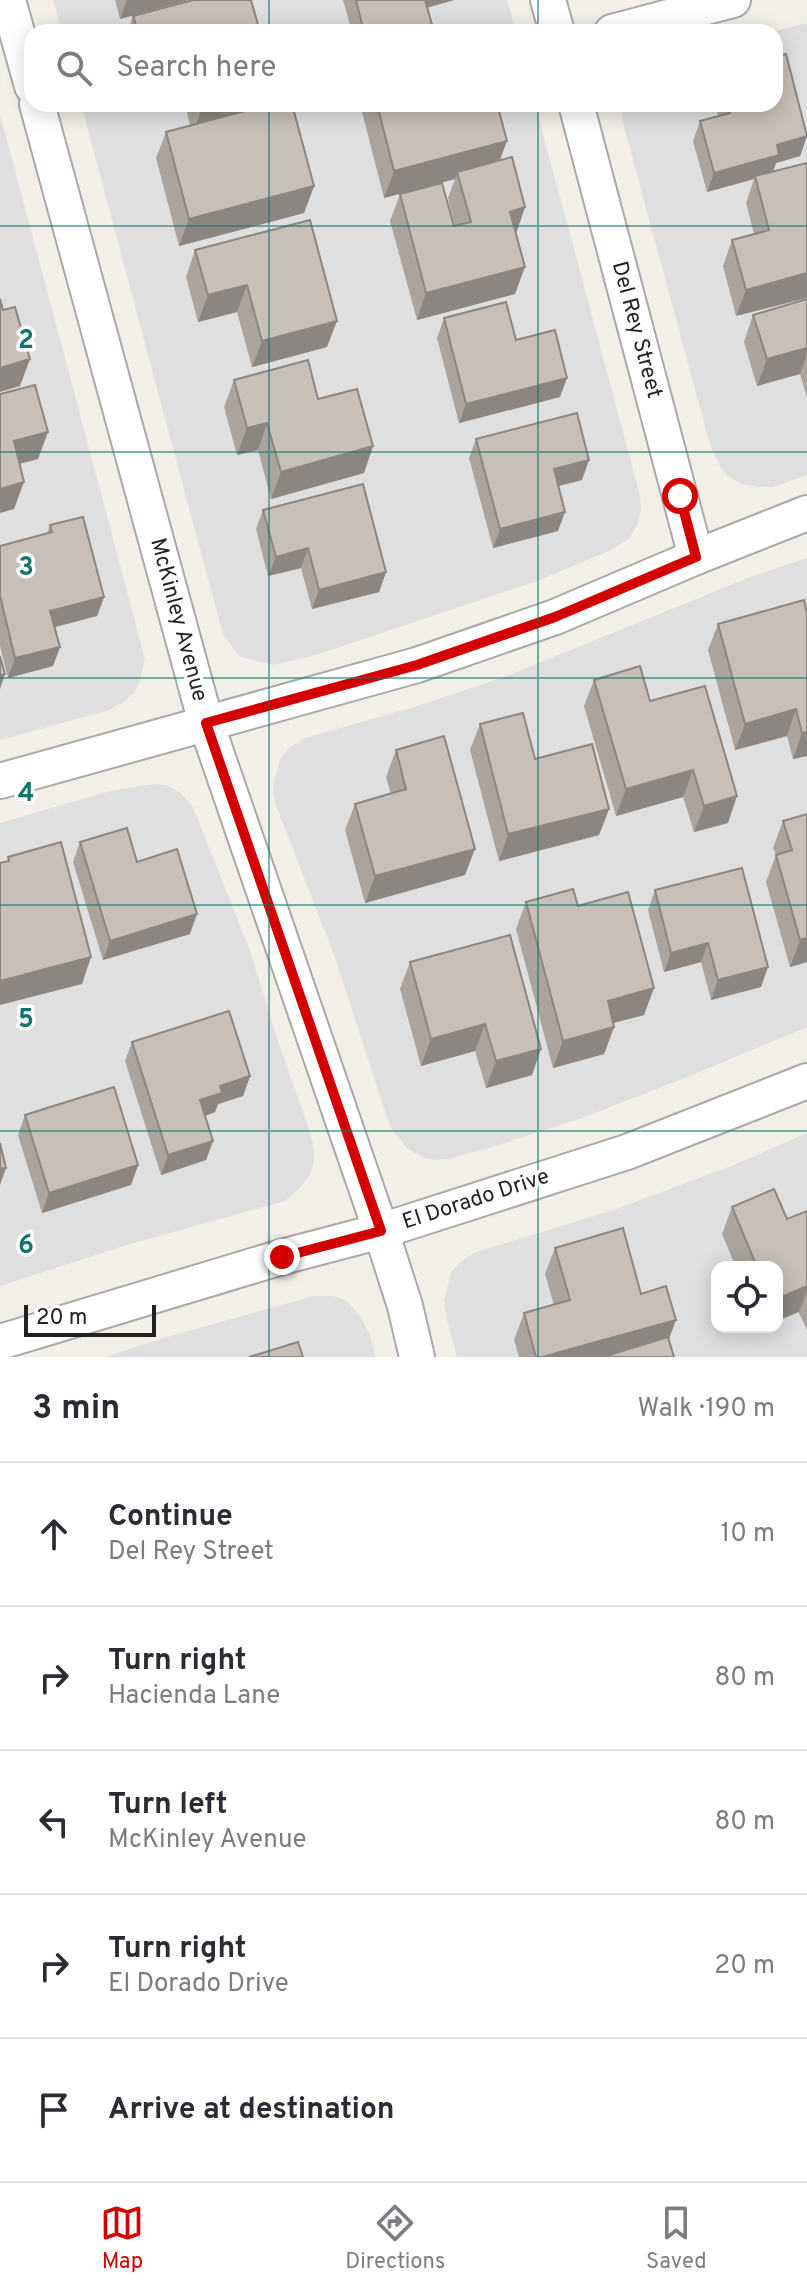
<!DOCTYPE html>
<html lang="en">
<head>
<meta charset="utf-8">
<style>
  :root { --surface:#fff; --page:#f2f2f3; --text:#2b2b33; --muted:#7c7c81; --line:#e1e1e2; --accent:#d40000 }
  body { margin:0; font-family:Overpass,sans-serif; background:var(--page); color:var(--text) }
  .controls { position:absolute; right:24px; bottom:24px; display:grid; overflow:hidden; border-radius:16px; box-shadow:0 4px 20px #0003 }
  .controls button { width:72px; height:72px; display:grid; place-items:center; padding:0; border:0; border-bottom:2px solid var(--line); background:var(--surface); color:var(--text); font:40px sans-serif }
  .scale { position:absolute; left:24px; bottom:20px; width:132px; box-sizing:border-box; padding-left:8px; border:4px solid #222; border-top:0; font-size:22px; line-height:28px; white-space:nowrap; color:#222; -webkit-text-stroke:6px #fff; paint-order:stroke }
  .stop { position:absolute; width:24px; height:24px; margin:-18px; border:6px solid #d40000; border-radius:50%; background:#fff }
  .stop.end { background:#d40000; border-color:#fff; box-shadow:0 2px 8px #0008 }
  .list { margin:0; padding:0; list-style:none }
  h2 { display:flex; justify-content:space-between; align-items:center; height:104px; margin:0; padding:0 32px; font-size:34px }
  h2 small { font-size:26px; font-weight:400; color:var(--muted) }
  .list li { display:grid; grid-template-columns:52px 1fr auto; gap:24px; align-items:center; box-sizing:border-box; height:144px; padding:0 32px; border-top:2px solid var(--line) }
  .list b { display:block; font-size:30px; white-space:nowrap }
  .list p { margin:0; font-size:26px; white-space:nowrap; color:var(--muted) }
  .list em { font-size:26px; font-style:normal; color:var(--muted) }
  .icon { flex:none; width:44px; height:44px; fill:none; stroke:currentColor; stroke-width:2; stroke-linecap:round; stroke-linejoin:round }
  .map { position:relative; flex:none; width:807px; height:1357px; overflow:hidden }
  .search { position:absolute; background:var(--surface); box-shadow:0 4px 20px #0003; left:24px; right:24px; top:24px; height:88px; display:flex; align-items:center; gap:20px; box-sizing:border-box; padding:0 28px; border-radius:24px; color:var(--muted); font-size:30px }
  .sheet { height:824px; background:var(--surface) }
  nav { display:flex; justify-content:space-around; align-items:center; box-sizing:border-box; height:112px; border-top:2px solid var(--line); background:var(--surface); font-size:22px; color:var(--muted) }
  nav a { display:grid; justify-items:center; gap:4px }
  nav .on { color:var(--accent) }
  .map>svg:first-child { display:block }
  .residential { fill:#e0dfdf; fill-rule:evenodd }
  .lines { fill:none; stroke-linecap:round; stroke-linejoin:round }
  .minor-casing { stroke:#a9a9a9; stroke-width:38 }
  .minor { stroke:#fff; stroke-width:34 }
  .wall { fill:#aba49e }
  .shaded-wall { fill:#8b8681 }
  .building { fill:#c7bfb8; stroke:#8b8681; stroke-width:2 }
  .route { stroke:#d40000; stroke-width:10 }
  .grid { fill:none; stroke:#0f766e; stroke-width:2; stroke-opacity:0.55 }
  .labels { text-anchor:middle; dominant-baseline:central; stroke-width:7; stroke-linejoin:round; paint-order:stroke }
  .street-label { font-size:22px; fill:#222; stroke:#fff }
  .grid-label { font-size:26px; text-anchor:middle; font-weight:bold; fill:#0f766e; stroke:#fff; stroke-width:7; stroke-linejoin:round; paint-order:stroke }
</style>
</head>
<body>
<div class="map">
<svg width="807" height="1357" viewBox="0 0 807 1357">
  <rect width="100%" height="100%" fill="#f2efe9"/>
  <g class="residential">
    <path d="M53,0H507L516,32H62Z"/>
    <path d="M807,23V475L773,487H758L741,484L728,476L719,465L710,445L622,119V104H775V32H772Z"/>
    <path d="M81,104H535L640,495L641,511L637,525L629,539L609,551L540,580L319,654L274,665L240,657L223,635Z"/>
    <path d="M0,114L145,659L139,683L134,693L122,703L109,710L0,740Z"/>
    <path d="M807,558V1027L690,1076L582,1118L489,1148L448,1159L435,1160L424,1158L407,1148L390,1127L334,955L275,803L273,786L280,760L289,748L305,738L414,707L504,677L748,578Z"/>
    <path d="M154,784L166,785L181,793L193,807L250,951L277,1038L309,1129L314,1148V1162L310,1175L300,1188L285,1201L130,1244L0,1286V823L110,791Z"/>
    <path d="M807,1133V1357H457L446,1316L444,1300L451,1273L461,1261L474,1253L614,1210L739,1163ZM717,1267H777V1327H717Z"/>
    <path d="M314,1296H334L348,1302L360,1316L370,1335L376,1357H105L167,1337Z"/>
  </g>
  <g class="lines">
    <defs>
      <g id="minor">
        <path d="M8,0L32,86"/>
        <path d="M548,0L557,32"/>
        <path d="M612,32L733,0"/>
        <path d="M37,104L206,723L381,1231L405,1306L417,1357"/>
        <path d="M576,104L696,557"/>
        <path d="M0,781L417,665L555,617L696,557L807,513"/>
        <path d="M0,1342L282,1257L381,1231L627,1152L807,1081"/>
      </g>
    </defs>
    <use href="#minor" class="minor-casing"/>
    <use href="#minor" class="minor"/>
  </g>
  <g class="wall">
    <path d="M115,0H188L120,19Z"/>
    <path d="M343,0H454L427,8L434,32H352Z"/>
    <path d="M133,16L260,32H128Z"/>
    <path d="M185,104H268L314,186L304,213L179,246L156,158L166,132L190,125Z"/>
    <path d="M360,104H459L500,161L516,234L515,294L417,320L390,221L400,194L454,226H455L448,198L455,179L384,198Z"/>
    <path d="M715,104H775L807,135L800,156L776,163L773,172L807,163L736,316L723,266L732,240L754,234L746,203L754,179L707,192L693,141L700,121L718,116Z"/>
    <path d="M310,220L327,347L252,367L237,312L198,322L186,277L195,250Z"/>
    <path d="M807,299V398L800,374L757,386L744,342L753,315Z"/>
    <path d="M444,318L516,340L560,397L459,423L437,338Z"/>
    <path d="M234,380L318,399L373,446L364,473L271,499L258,450L237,455L224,407Z"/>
    <path d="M476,439L582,480L558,486V531L493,548L469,458Z"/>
    <path d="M263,510L386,572L379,592L312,609L301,568L268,576L256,529Z"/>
    <path d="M50,525L104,597L97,616L55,627L60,647L53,666L8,678L0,646V546L47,534Z"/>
    <path d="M807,613V756L793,759L787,736L735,750L708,650L718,624Z"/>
    <path d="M594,680L650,701L728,823L694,832L683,797L616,816L584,706Z"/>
    <path d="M480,724L535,759L609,809L599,835L499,861L470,750Z"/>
    <path d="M396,750L465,875L365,903L345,830L355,804L391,794L386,777Z"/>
    <path d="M807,814V962L790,967L766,882L776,855L773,848L783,821Z"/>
    <path d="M80,842L137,862L190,934L103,960L73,862Z"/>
    <path d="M655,890L761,987L711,1000L701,962L664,972L648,910Z"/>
    <path d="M526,902L644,1015L613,1023L614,1027L604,1054L553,1068L516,929Z"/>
    <path d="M510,935L532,1075L486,1088L475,1051L421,1066L400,989L410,962Z"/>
    <path d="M132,1042L250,1076L243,1096L218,1104L215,1112L205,1116L213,1141L206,1160L161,1175L125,1061Z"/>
    <path d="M25,1115L138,1165L131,1185L42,1213L18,1135Z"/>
    <path d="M732,1207L787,1219L807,1211V1330L777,1267H736L722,1234Z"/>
    <path d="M555,1248L641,1294L669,1340L674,1357H519L514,1340L524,1313L554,1305L545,1274Z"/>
  </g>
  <g class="shaded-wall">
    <path d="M127,0H188L120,19Z"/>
    <path d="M420,0H454L415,11Z"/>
    <path d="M212,104H268L265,114L193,134L202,107Z"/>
    <path d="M807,136L800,156L776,163L772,174L755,176L754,179L707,192L714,173L777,145Z"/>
    <path d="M507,141L497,168L457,172L455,179L384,198L394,171Z"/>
    <path d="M314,186L304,213L179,246L189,219Z"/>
    <path d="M525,207L516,234L510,212Z"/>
    <path d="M525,267L515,294L417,320L426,293Z"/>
    <path d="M807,273V298L736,316L746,290Z"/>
    <path d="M247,285L237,312L198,322L208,295Z"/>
    <path d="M337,321L327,347L252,367L262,341Z"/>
    <path d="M807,348V354L800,374L757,386L767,359Z"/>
    <path d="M30,359L20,386L0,392V368Z"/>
    <path d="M567,378L560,397L459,423L466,404Z"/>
    <path d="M267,423L258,450L237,455L247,428Z"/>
    <path d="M48,432L38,459L4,468L14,441Z"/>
    <path d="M373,446L364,473L271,499L281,472Z"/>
    <path d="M589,460L582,480L547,489L554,469Z"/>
    <path d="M24,482L14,509L0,513V489Z"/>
    <path d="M565,512L558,531L493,548L500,529Z"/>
    <path d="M308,548L301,568L268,576L276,557Z"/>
    <path d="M386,572L379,592L312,609L319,590Z"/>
    <path d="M104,597L97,616L43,630L50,611Z"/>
    <path d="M60,647L53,666L8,678L15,658Z"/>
    <path d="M5,674L0,689V675Z"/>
    <path d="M796,709L787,736L735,750L745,724Z"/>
    <path d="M807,732V756L793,759L802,733Z"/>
    <path d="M693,770L683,797L616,816L626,789Z"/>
    <path d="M737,796L728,823L694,832L704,806Z"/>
    <path d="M609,809L599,835L499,861L508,834Z"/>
    <path d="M475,849L465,875L365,903L375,876Z"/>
    <path d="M197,914L190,934L103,960L110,941Z"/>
    <path d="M807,938V962L790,967L800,940Z"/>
    <path d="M708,943L701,962L664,972L671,953Z"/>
    <path d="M91,957L82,984L0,1005V981Z"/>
    <path d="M768,967L761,987L711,1000L718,980Z"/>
    <path d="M654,988L644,1015L598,1027L608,1001Z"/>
    <path d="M485,1024L475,1051L421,1066L431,1039Z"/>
    <path d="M614,1027L604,1054L553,1068L563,1041Z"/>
    <path d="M541,1049L532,1075L486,1088L496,1061Z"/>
    <path d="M250,1076L243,1096L218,1104L215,1112L192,1120L200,1100L220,1086Z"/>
    <path d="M213,1141L206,1160L161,1175L168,1155Z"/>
    <path d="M138,1165L131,1185L42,1213L49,1193Z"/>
    <path d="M6,1168L0,1185V1169Z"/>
    <path d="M807,1286V1291L799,1312L777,1321V1299Z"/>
    <path d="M676,1320L666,1347L629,1357H542Z"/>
  </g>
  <g class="building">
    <path d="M193,0H251L260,32H138L133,16Z"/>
    <path d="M356,0H425L434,32H364Z"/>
    <path d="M786,54L807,136L777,145L779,155L714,173L700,121L730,113L728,104H775V56Z"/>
    <path d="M271,104H292L314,186L189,219L166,132Z"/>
    <path d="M377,104H459V106L466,104H497L507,141L394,171Z"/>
    <path d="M512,157L525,207L510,212L525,267L426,293L400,194L442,183L454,226L471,222L457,172Z"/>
    <path d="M807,163V273L746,290L732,240L769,230L755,176Z"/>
    <path d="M310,220L337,321L262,341L247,285L208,295L195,250Z"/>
    <path d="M0,299L3,310L15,307L30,359L0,368Z"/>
    <path d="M807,299V348L767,359L753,315Z"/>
    <path d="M506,302L516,340L555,330L567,378L466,404L444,318Z"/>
    <path d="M308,360L318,399L357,389L373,446L281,472L267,423L247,428L234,380Z"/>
    <path d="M35,385L48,432L14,441L24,482L0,489V394Z"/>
    <path d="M577,413L589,460L554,469L565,512L500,529L476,439Z"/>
    <path d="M363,484L386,572L319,590L308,548L276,557L263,510Z"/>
    <path d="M83,517L104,597L50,611L60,647L15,658L0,596V546L52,532L50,525Z"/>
    <path d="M804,600L807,613V732L802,733L796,709L745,724L718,624Z"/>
    <path d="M0,656L5,674L0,675Z"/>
    <path d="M640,666L650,701L705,686L737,796L704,806L693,770L626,789L594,680Z"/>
    <path d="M523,713L535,759L592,744L609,809L508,834L480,724Z"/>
    <path d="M444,736L475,849L375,876L355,804L406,789L396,750Z"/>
    <path d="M807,814V938L800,940L776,855L792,850L783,821Z"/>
    <path d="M127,828L137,862L177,849L197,914L110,941L80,842Z"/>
    <path d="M61,842L91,957L0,981V863L9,861L8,857Z"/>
    <path d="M742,868L768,967L718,980L708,943L671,953L655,890Z"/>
    <path d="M573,889L578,906L628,892L654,988L608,1001L614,1027L563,1041L526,902Z"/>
    <path d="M510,935L541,1049L496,1061L485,1024L431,1039L410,962Z"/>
    <path d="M229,1011L250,1076L220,1086L222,1093L200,1100L213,1141L168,1155L132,1042Z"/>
    <path d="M114,1087L138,1165L49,1193L25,1115Z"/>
    <path d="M0,1143L6,1168L0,1169Z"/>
    <path d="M774,1189L787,1219L807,1211V1286L777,1299V1267H757L732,1207Z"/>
    <path d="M623,1228L641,1294L666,1286L676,1320L542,1357H536L524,1313L570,1300L555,1248Z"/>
    <path d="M668,1337L674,1357H603Z"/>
    <path d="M298,1342L303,1357H249Z"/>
  </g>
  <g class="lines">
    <path class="route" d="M282,1257L381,1231L206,723L417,665L555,617L696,557L680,496"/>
  </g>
  <path class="grid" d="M269,0V32M538,0V32M269,104V1357M538,104V1357M0,226H807M0,452H807M0,678H807M0,905H807M0,1131H807"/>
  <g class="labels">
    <g class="street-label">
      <text transform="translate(636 330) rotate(75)">Del Rey Street</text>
      <text transform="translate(178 620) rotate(75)">McKinley Avenue</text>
      <text transform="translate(476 1200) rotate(-18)">El Dorado Drive</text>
    </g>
  </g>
  <g class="grid-label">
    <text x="26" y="348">2</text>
    <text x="26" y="575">3</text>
    <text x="26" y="801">4</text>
    <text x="26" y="1027">5</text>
    <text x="26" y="1253">6</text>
  </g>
</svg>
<div class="controls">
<button><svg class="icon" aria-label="locate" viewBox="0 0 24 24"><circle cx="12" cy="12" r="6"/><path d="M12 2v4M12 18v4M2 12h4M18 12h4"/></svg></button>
</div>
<div class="scale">20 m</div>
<div class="stop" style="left:680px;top:496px"></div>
<div class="stop end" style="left:282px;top:1257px"></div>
<div class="search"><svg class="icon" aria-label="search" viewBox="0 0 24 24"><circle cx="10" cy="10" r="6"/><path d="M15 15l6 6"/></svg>Search here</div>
</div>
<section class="sheet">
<h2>3 min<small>Walk · 190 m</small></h2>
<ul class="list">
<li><svg class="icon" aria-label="ahead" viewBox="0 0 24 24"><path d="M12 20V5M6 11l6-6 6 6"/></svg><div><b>Continue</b><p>Del Rey Street</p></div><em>10 m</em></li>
<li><svg class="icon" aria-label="right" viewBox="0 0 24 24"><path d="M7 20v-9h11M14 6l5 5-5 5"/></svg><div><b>Turn right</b><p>Hacienda Lane</p></div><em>80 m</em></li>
<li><svg class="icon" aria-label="left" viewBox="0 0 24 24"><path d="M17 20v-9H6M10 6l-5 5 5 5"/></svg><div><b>Turn left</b><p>McKinley Avenue</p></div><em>80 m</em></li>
<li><svg class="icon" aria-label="right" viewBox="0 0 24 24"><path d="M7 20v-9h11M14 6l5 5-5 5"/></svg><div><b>Turn right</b><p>El Dorado Drive</p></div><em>20 m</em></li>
<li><svg class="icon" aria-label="arrive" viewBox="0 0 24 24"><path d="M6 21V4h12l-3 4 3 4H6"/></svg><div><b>Arrive at destination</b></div></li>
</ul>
</section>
<nav>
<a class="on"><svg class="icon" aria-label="map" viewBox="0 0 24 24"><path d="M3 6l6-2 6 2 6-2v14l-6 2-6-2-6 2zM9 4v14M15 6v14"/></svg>Map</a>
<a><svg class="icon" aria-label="directions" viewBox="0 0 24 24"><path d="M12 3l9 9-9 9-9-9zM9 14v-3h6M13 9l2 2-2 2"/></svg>Directions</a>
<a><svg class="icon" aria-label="saved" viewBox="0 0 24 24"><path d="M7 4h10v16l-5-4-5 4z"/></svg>Saved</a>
</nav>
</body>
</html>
